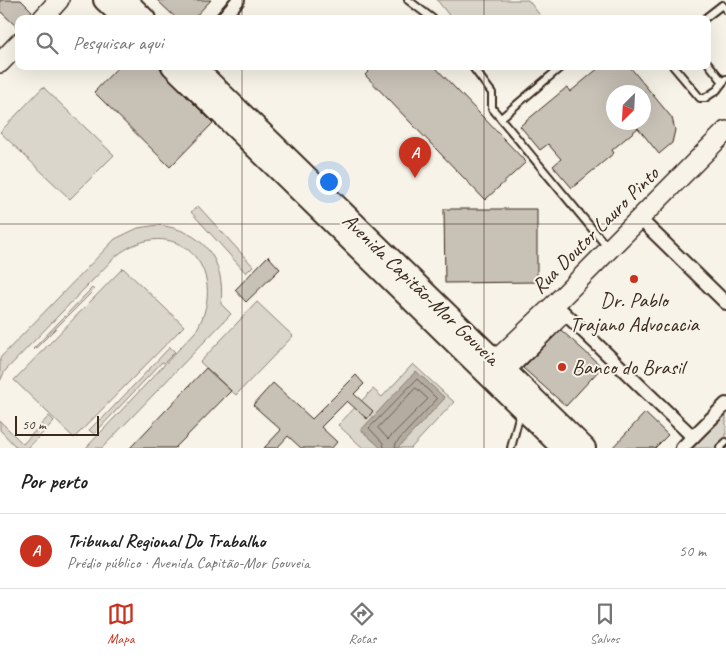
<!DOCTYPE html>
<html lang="pt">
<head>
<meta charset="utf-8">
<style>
  :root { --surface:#fff; --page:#f2f2f2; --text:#222; --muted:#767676; --line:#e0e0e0; --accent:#c8321e }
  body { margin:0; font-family:Caveat,sans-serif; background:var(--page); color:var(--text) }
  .compass { position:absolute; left:606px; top:85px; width:45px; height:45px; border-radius:50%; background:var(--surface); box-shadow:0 5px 20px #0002; rotate:204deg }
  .scale { position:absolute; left:15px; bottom:12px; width:84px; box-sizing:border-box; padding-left:5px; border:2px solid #3b2a1e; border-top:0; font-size:14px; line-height:18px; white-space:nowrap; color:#3b2a1e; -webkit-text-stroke:4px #f7f3e8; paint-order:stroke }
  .you { position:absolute; left:328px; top:181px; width:18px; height:18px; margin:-12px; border:4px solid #fff; border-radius:50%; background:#1a73e8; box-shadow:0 0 0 8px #1a73e833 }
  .badge { display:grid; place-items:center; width:32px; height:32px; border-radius:50%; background:var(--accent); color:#fff; font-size:16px; font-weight:700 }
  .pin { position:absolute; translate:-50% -41px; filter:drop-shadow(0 1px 2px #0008) }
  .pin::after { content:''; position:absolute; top:26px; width:18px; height:15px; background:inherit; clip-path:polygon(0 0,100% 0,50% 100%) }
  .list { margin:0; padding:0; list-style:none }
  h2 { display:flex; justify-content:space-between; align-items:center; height:65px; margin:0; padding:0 20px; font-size:21px }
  h2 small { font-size:16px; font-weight:400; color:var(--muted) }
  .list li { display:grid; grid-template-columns:32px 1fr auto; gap:15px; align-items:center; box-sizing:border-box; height:75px; padding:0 20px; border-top:1px solid var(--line) }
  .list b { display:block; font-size:19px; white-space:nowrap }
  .list p { margin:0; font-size:16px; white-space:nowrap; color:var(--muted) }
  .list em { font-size:16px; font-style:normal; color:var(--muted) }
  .icon { flex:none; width:28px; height:28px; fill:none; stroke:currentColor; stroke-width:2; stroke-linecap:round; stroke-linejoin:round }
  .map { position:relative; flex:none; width:726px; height:448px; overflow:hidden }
  .search { position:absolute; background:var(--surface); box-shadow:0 5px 20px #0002; left:15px; right:15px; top:15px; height:55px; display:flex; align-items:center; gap:12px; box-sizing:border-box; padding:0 18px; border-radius:10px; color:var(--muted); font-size:19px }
  .sheet { height:140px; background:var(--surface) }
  nav { display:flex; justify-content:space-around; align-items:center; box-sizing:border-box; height:70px; border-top:1px solid var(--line); background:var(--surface); font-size:14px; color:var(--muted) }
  nav a { display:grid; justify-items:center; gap:2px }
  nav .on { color:var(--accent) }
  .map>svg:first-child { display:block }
  .green { fill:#dbd6cb; stroke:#8b8074 }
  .water { fill:#b4aca0; stroke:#84786c }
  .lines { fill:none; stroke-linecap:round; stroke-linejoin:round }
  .shore { stroke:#6b5e52; stroke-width:1 }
  .building { fill:#c8c1b6; stroke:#3b2a1e; fill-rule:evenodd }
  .lane-casing { stroke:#3b2a1e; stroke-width:10 }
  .street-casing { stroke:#3b2a1e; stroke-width:16 }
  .secondary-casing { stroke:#3b2a1e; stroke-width:22 }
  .primary-casing { stroke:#3b2a1e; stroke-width:24 }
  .lane { stroke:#f7f3e8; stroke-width:6 }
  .street { stroke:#f7f3e8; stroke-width:12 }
  .secondary { stroke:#f7f3e8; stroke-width:19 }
  .primary { stroke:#f7f3e8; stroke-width:20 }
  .grid { fill:none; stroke:#3b2a1e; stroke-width:1; stroke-opacity:0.55 }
  .poi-dot { fill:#c8321e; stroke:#f7f3e8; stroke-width:2 }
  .labels { text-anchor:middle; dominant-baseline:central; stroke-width:4; stroke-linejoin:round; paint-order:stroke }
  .street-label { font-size:21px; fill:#3b2a1e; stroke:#f7f3e8 }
  .poi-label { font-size:21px; fill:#3b2a1e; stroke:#f7f3e8 }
</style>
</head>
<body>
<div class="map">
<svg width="726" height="448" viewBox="0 0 726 448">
  <rect width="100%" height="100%" fill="#f7f3e8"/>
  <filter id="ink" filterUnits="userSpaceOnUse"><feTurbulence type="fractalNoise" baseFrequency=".02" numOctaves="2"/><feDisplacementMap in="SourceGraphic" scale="10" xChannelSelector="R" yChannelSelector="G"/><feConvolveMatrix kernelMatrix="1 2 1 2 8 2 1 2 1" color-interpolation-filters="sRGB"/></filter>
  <g filter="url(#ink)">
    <g class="green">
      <path d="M437,0H528L543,19H452Z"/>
      <path d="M43,87L114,155L70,199L0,132Z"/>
      <path d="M198,206L253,266L246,273L191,212Z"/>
      <path d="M158,225C202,230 226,259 221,304L231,314L102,448H86L196,331C233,268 173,209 115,257L5,371L0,381V358L115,239L138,228Z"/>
      <path d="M123,268L184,326L74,438L14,380Z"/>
      <path d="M92,288L94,290L34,350L33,349Z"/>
      <path d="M257,302L293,336L236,395L200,362Z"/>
      <path d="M170,347L175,352L164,363L162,362L94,434L89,430L100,419L101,420Z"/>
      <path d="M413,364L454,402L411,448H363L338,425L373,389L382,397Z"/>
      <path d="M726,413V448H691Z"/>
      <path d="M49,416L54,421L28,448H17L0,430V421L23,444Z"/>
    </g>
    <path class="water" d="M416,371L445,398L398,448H381L361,430Z"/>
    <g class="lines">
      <g class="shore">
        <path d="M416,388L428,399L388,439L378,428Z"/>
        <path d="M384,448L383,443L369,428L417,379L437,399L396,443L395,448"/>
      </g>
    </g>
    <g class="building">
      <path d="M0,0H21L32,11L25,19H19V29L0,11Z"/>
      <path d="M157,0H211L193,19H177Z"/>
      <path d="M119,66H159L164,74L213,123L170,167L94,92Z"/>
      <path d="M374,66H434L526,162L485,200L365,75Z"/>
      <path d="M601,66H629L672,118L675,130L672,143L659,154L638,128L612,150L614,153L572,188L553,166L561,159L548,144L540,150L520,126L567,87L570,92ZM614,92H644V122H614Z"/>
      <path d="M444,209H537V282L445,283Z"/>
      <path d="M268,256L280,269L246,302L235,290Z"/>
      <path d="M561,330L602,367L566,406L523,368Z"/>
      <path d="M206,368L231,391L175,448H130Z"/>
      <path d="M356,375L364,384L354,394L373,411L367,419L347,401L321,427L337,442L332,448H301L288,436L277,448H264L281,430L253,405L273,383L312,419Z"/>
      <path d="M645,413L668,435L655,448H612Z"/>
    </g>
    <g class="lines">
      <defs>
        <g id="lane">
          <path d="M408,0L433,19"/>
          <path d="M704,19L722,5L726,10"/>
          <path d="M707,62L723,82L726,79"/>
          <path d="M472,66L492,93V108L608,248"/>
          <path d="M673,66L700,98H705L717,90L723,82"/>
          <path d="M501,118L562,66"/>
          <path d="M511,448L520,413"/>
          <path d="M720,448L726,442"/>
        </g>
        <g id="street">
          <path d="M222,19L238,0"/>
          <path d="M639,218L726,303"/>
          <path d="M555,304L693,437"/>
          <path d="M682,448L726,404"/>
        </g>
        <g id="secondary">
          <path d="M42,19L59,0"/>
          <path d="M0,63L19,43"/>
          <path d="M495,361L555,304L726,131"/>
          <path d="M505,370L557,319"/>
        </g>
        <g id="primary">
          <path d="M104,0L124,19"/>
          <path d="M126,0L145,19"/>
          <path d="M172,66L562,448"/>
          <path d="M194,66L585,448"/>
        </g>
      </defs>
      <use href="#lane" class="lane-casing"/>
      <use href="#street" class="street-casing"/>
      <use href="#secondary" class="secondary-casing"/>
      <use href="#primary" class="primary-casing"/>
      <use href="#lane" class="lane"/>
      <use href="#street" class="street"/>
      <use href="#secondary" class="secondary"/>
      <use href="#primary" class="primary"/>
    </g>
  </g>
  <path class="grid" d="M242,0V19M484,0V19M242,66V448M484,66V448M0,224H726"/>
  <g class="poi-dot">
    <circle cx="634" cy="279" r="5"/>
    <circle cx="562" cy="367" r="5"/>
  </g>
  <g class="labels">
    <g class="street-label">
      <text transform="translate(595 230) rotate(-45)">Rua Doutor Lauro Pinto</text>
      <text transform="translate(421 289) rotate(44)">Avenida Capitão-Mor Gouveia</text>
    </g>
    <g class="poi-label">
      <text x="634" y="300">Dr. Pablo<tspan x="634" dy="24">Trajano Advocacia</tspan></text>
      <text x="572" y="367" text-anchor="start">Banco do Brasil</text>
    </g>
  </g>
</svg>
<svg class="compass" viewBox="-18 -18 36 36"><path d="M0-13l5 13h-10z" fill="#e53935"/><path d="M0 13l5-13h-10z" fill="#767676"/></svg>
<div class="scale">50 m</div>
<div class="you"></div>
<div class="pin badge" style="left:415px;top:178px">A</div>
<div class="search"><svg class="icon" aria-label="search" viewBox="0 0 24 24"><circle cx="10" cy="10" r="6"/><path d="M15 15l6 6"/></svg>Pesquisar aqui</div>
</div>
<section class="sheet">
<h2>Por perto<small></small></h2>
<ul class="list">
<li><span class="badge">A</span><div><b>Tribunal Regional Do Trabalho</b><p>Prédio público · Avenida Capitão-Mor Gouveia</p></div><em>50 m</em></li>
</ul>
</section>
<nav>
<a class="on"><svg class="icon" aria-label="map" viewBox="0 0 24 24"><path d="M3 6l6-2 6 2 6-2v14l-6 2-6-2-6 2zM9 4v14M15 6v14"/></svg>Mapa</a>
<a><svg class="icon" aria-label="directions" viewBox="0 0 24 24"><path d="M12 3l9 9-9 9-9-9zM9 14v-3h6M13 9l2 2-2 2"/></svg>Rotas</a>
<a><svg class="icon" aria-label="saved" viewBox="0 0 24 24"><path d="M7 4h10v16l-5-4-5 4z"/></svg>Salvos</a>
</nav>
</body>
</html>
